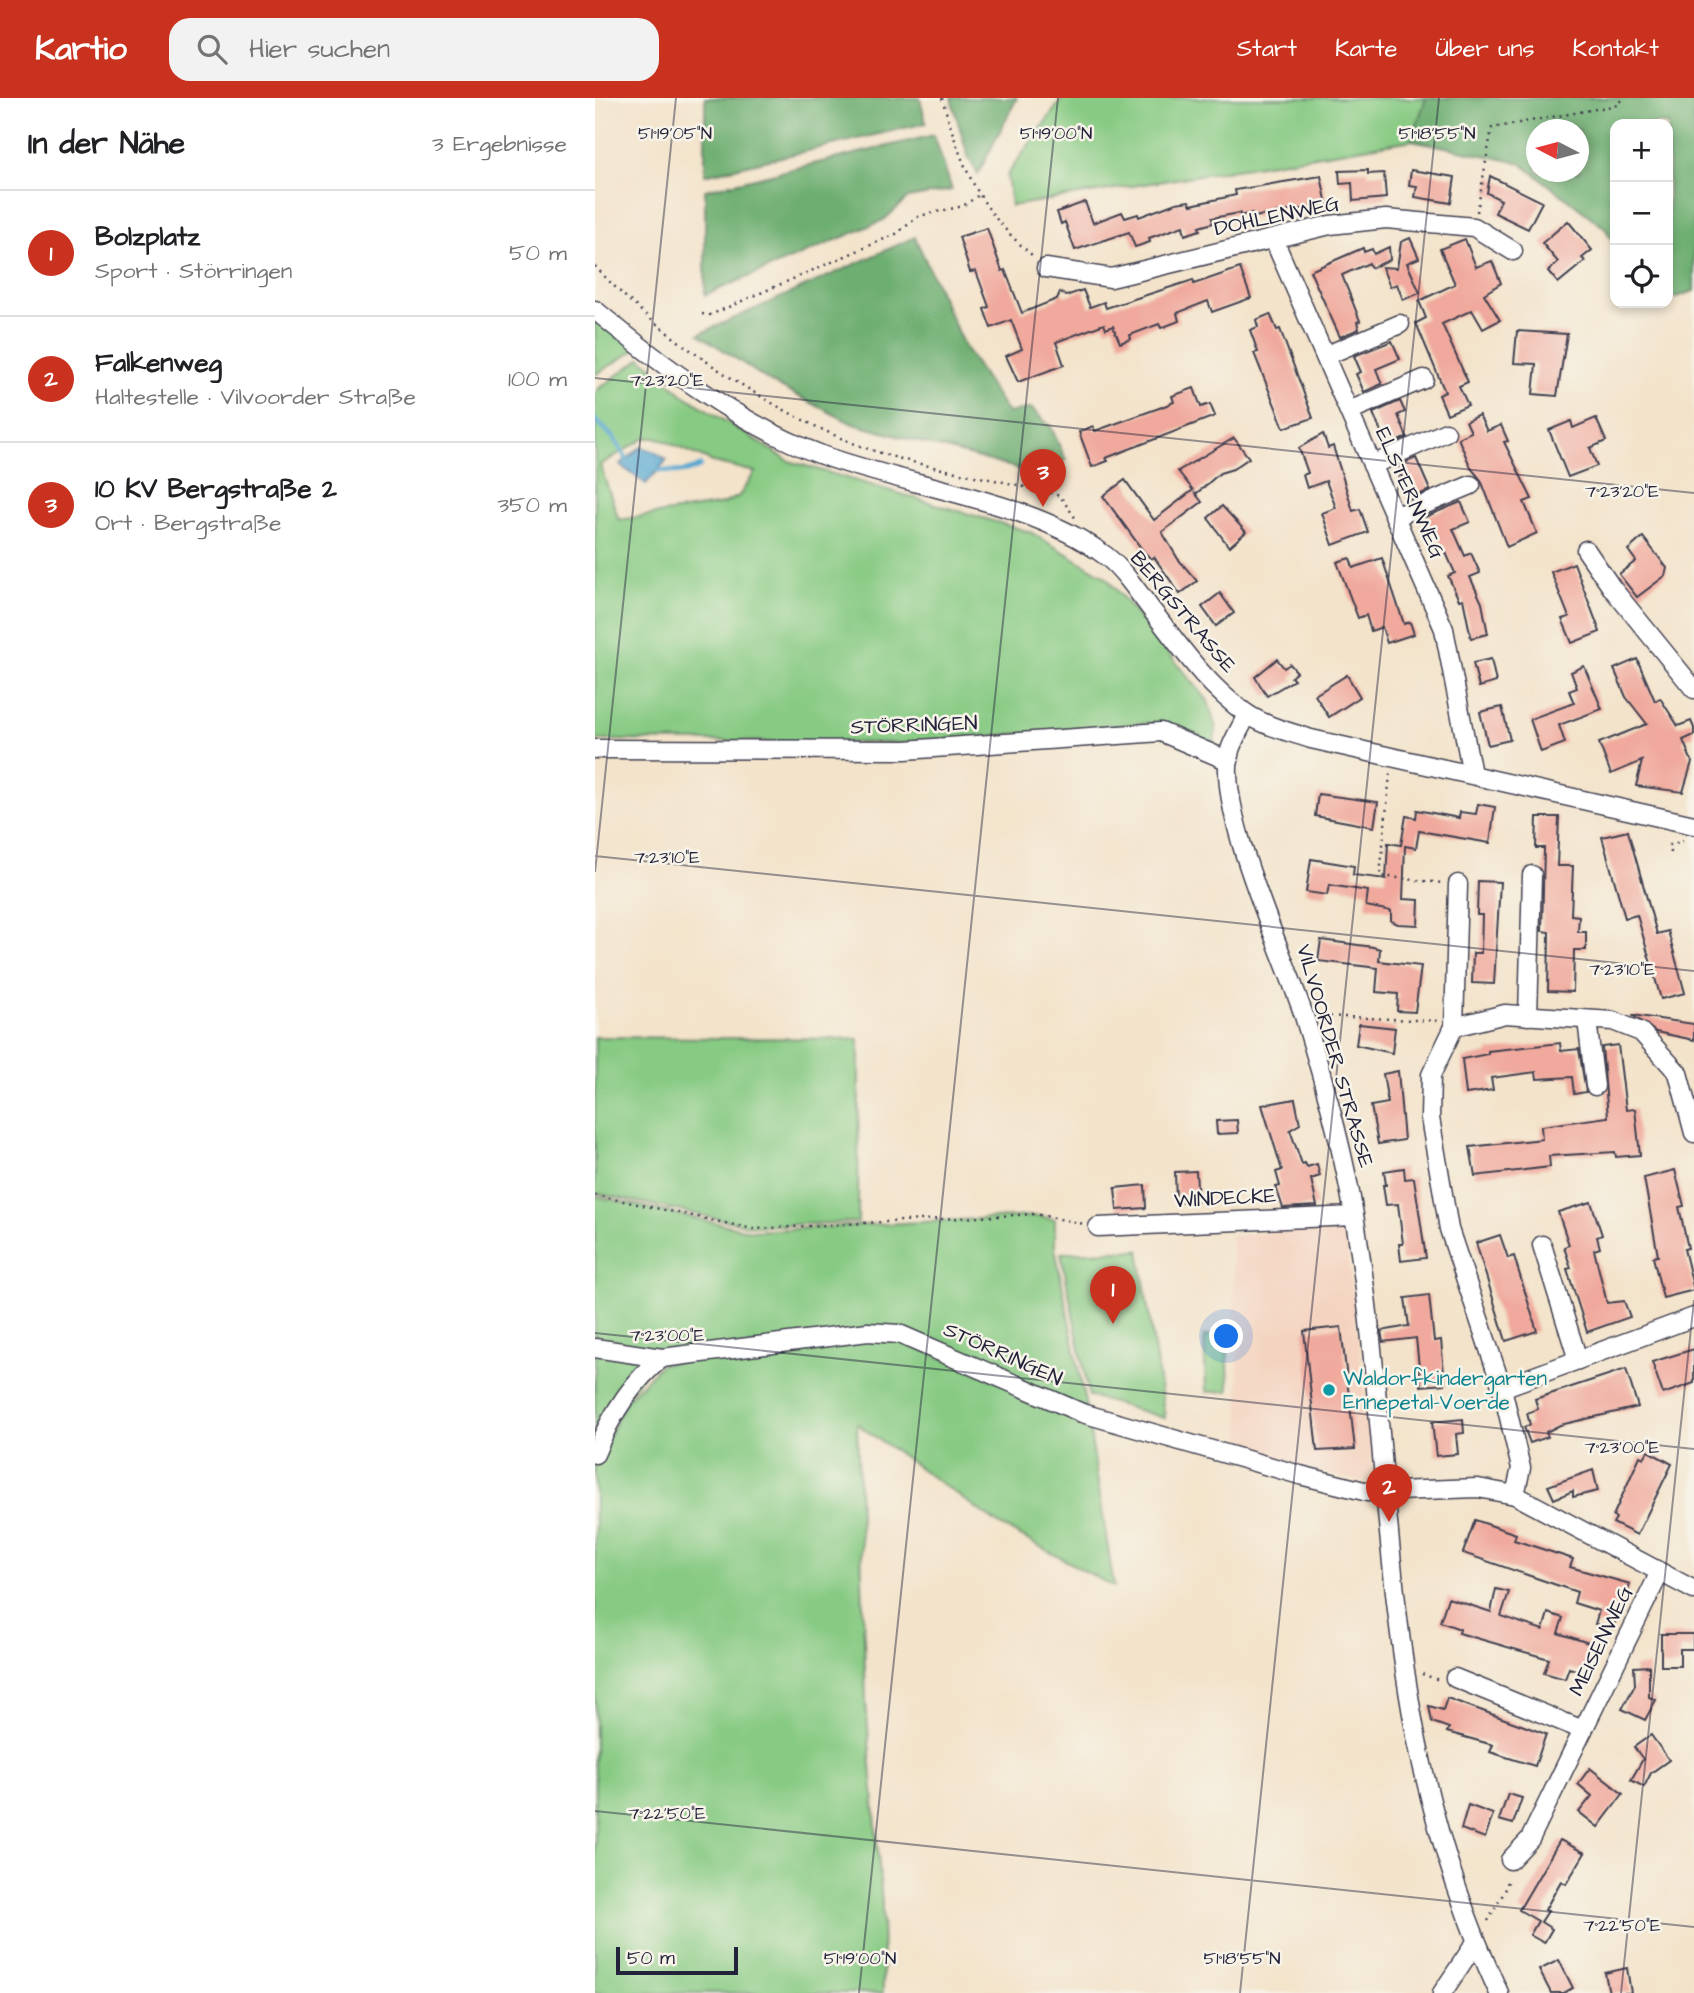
<!DOCTYPE html>
<html lang="de">
<head>
<meta charset="utf-8">
<style>
  :root { --surface:#fff; --page:#f2f2f2; --text:#202124; --muted:#757577; --line:#e0e0e0; --accent:#c8321e }
  body { margin:0; font-family:"Architects Daughter",sans-serif; background:var(--page); color:var(--text) }
  .controls { position:absolute; right:21px; top:21px; display:grid; overflow:hidden; border-radius:14px; box-shadow:0 4px 10px #0003 }
  .controls button { width:63px; height:63px; display:grid; place-items:center; padding:0; border:0; border-bottom:2px solid var(--line); background:var(--surface); color:var(--text); font:35px sans-serif }
  .compass { position:absolute; left:931px; top:21px; width:63px; height:63px; border-radius:50%; background:var(--surface); box-shadow:0 4px 10px #0003; rotate:276deg }
  .scale { position:absolute; left:21px; bottom:18px; width:122px; box-sizing:border-box; padding-left:7px; border:4px solid #22223b; border-top:0; font-size:19px; line-height:24px; white-space:nowrap; color:#22223b; -webkit-text-stroke:5px #f7f3e8; paint-order:stroke }
  .you { position:absolute; left:632px; top:1239px; width:24px; height:24px; margin:-18px; border:5px solid #fff; border-radius:50%; background:#1a73e8; box-shadow:0 0 0 10px #1a73e833 }
  .badge { display:grid; place-items:center; width:46px; height:46px; border-radius:50%; background:var(--accent); color:#fff; font-size:23px; font-weight:700 }
  .pin { position:absolute; translate:-50% -58px; filter:drop-shadow(0 2px 4px #0008) }
  .pin::after { content:''; position:absolute; top:37px; width:24px; height:21px; background:inherit; clip-path:polygon(0 0,100% 0,50% 100%) }
  .list { margin:0; padding:0; list-style:none }
  h2 { display:flex; justify-content:space-between; align-items:center; height:91px; margin:0; padding:0 28px; font-size:30px }
  h2 small { font-size:23px; font-weight:400; color:var(--muted) }
  .list li { display:grid; grid-template-columns:46px 1fr auto; gap:21px; align-items:center; box-sizing:border-box; height:126px; padding:0 28px; border-top:2px solid var(--line) }
  .list b { display:block; font-size:26px; white-space:nowrap }
  .list p { margin:0; font-size:23px; white-space:nowrap; color:var(--muted) }
  .list em { font-size:23px; font-style:normal; color:var(--muted) }
  .icon { flex:none; width:38px; height:38px; fill:none; stroke:currentColor; stroke-width:2; stroke-linecap:round; stroke-linejoin:round }
  .map { position:relative; flex:none; width:1099px; height:1895px; overflow:hidden }
  header { display:flex; align-items:center; gap:42px; box-sizing:border-box; height:98px; padding:0 35px; background:var(--accent); color:#fff }
  header strong { font-size:33px }
  nav { display:flex; gap:38px; margin-inline-start:auto; font-size:24px }
  .search { width:490px; height:63px; background:var(--page); display:flex; align-items:center; gap:18px; box-sizing:border-box; padding:0 24px; border-radius:21px; color:var(--muted); font-size:26px }
  main { display:flex }
  aside { flex:1; background:var(--surface) }
  .map>svg:first-child { display:block }
  .built { fill:#f4d3c0 }
  .green { fill:#87ca83; stroke:#54765f; stroke-width:2; fill-rule:evenodd }
  .forest { fill:#6dae71; stroke:#486856; stroke-width:2; fill-rule:evenodd }
  .water { fill:#57a8d2; stroke:#3c6586; stroke-width:2 }
  .lines { fill:none; stroke-linecap:round; stroke-linejoin:round }
  .stream { stroke:#57a8d2; stroke-width:5 }
  .building { fill:#f0a99c }
  .minor-casing { stroke:#413f50; stroke-width:21 }
  .path { stroke:#413f50; stroke-width:2.5; stroke-dasharray:2 5; stroke-linecap:butt }
  .minor { stroke:#fff; stroke-width:18 }
  .ticks { fill:none; stroke:#22223b; stroke-width:2; stroke-opacity:0.45 }
  .culture-dot { fill:#0f9aa8; stroke:#f7f3e8; stroke-width:2.5 }
  .labels { text-anchor:middle; dominant-baseline:central; stroke-width:5; stroke-linejoin:round; paint-order:stroke }
  .street-label { font-size:21px; fill:#22223b; stroke:#f7f3e8 }
  .culture-label { font-size:21px; fill:#0d838f; stroke:#f7f3e8; text-anchor:start }
  .ticks-label { font-size:18px; text-anchor:middle; fill:#22223b; stroke:#f7f3e8; stroke-width:5; stroke-linejoin:round; paint-order:stroke }
</style>
</head>
<body>
<header>
<strong>Kartio</strong>
<div class="search"><svg class="icon" aria-label="search" viewBox="0 0 24 24"><circle cx="10" cy="10" r="6"/><path d="M15 15l6 6"/></svg>Hier suchen</div>
<nav><a>Start</a><a>Karte</a><a>Über uns</a><a>Kontakt</a></nav>
</header>
<main>
<aside>
<h2>In der Nähe<small>3 Ergebnisse</small></h2>
<ul class="list">
<li><span class="badge">1</span><div><b>Bolzplatz</b><p>Sport · Störringen</p></div><em>50 m</em></li>
<li><span class="badge">2</span><div><b>Falkenweg</b><p>Haltestelle · Vilvoorder Straße</p></div><em>100 m</em></li>
<li><span class="badge">3</span><div><b>10 KV Bergstraße 2</b><p>Ort · Bergstraße</p></div><em>350 m</em></li>
</ul>
</aside>
<div class="map">
<svg width="1099" height="1895" viewBox="0 0 1099 1895">
  <rect width="100%" height="100%" fill="#f7f3e8"/>
  <filter id="ink" filterUnits="userSpaceOnUse"><feTurbulence type="fractalNoise" baseFrequency=".0143" numOctaves="2"/><feDisplacementMap in="SourceGraphic" scale="14" xChannelSelector="R" yChannelSelector="G"/><feConvolveMatrix kernelMatrix="1 2 1 2 8 2 1 2 1" color-interpolation-filters="sRGB"/></filter>
  <filter id="wash" filterUnits="userSpaceOnUse"><feTurbulence type="fractalNoise" baseFrequency=".00686" numOctaves="4" result="noise"/><feDisplacementMap in="SourceGraphic" scale="28" xChannelSelector="R" yChannelSelector="G"/><feGaussianBlur stdDeviation="1.57" result="paint"/><feColorMatrix in="noise" values="0 0 0 0 0 0 0 0 0 0 0 0 0 0 0 0 0 1.4 0 .05"/><feComposite in="paint" operator="in"/></filter>
  <g filter="url(#wash)">
    <rect width="100%" height="100%" fill="#f3e3ca"/>
    <path class="built" d="M750,1129L780,1384L759,1382L647,1355L636,1138Z"/>
    <g class="green">
      <path d="M468,0H831L817,42L416,108L412,77Z"/>
      <path d="M0,214L46,248L0,277Z"/>
      <path d="M46,260L87,296L194,363L435,434L511,479L613,603L621,632L618,647L566,624L308,645L0,642V297L3,291ZM50,340H63L118,364L160,374L144,398L128,406L24,422L5,367Z"/>
      <path d="M0,939L264,941L263,1124L158,1128L0,1095Z"/>
      <path d="M0,1098L158,1133L440,1118L460,1121V1150L492,1315L304,1232L66,1257L0,1248Z"/>
      <path d="M544,1152L570,1320L494,1298L466,1155Z"/>
      <path d="M293,1237L493,1321L519,1489L405,1427L262,1326L271,1604L287,1806L288,1895H0V1366L31,1303L66,1266Z"/>
      <path d="M632,1237L634,1293L611,1294L609,1238Z"/>
      <path d="M0,1252L58,1262L0,1345Z"/>
    </g>
    <g class="forest">
      <path d="M110,0H325L331,25L110,77Z"/>
      <path d="M356,0H422L383,76L373,58Z"/>
      <path d="M831,0H1099V193L1073,202V26H1020V148L1010,130L925,65L817,42ZM942,32H984V74H942Z"/>
      <path d="M339,37L357,92L313,100L289,122L110,197V92Z"/>
      <path d="M320,139L369,248L413,315L436,310L456,329L471,362L450,378L258,326L177,285L104,236Z"/>
    </g>
    <path class="water" d="M46,349L58,353L72,362L51,386L25,367Z"/>
    <g class="lines">
      <g class="stream">
        <path d="M0,322L18,339L31,360"/>
        <path d="M64,372C78,374 92,376 105,368"/>
      </g>
    </g>
    <g id="blocks">
      <g class="building">
        <path d="M773,72V76L789,75L791,100L758,103L757,85L745,86L744,73Z"/>
        <path d="M816,72L860,79L856,105L820,99L822,88L814,87Z"/>
        <path d="M726,78L732,107L658,119L657,115L645,118V115L617,120L618,125L604,129L605,132L590,137L588,128L554,140L555,144L540,149L534,134L480,152L470,124L466,126L462,114L490,104L498,125L527,114L530,120L543,116L544,119L581,105L594,103L596,107L641,97L640,92Z"/>
        <path d="M895,78L947,104L933,131L900,115L906,102L892,95Z"/>
        <path d="M973,123L997,152L987,160L990,163L963,185L953,173L963,164L947,145Z"/>
        <path d="M392,130L407,173L410,172L427,215L462,201L465,194L471,198L488,192L495,209L509,204L511,210L598,182L599,186L645,170L656,200L617,214L613,203L582,215L584,223L566,230L564,226L535,237L536,241L525,245L518,228L511,231L509,226L461,244L469,267L423,284L411,258L427,251L416,222L396,230L389,211L394,209L381,173L375,174L364,139Z"/>
        <path d="M815,140L824,160L812,165L825,195L808,202L802,186L795,189L787,169L802,170L806,144Z"/>
        <path d="M870,141L881,169L897,163L906,185L889,196L905,222L888,231L877,212L847,226L873,284L864,288L873,307L852,316L844,297L850,294L821,225L831,220L824,203L860,186L845,151Z"/>
        <path d="M794,149L795,162L776,170L774,165L747,177L765,223L762,224L764,231L745,239L715,173L768,150L769,154L777,151L779,156Z"/>
        <path d="M675,216L682,232L685,231L718,320L689,330L659,255L663,254L655,232L663,229L661,222Z"/>
        <path d="M922,233L972,236L962,298L938,296L941,266L919,265Z"/>
        <path d="M797,243L805,261L781,271L787,286L769,294L761,276L766,274L759,258Z"/>
        <path d="M599,290L606,309L615,306L620,318L511,360L513,363L497,369L484,334L498,328L500,333L567,309L579,304L577,298Z"/>
        <path d="M805,303L810,314L803,317L812,339L797,346L792,334L787,336L778,315Z"/>
        <path d="M884,317L892,333L906,327L913,343L909,344L937,401L929,404L942,435L912,449L886,382L876,370L863,340L876,334L871,323Z"/>
        <path d="M1001,320L1011,343L995,350L1002,368L973,379L954,332L976,323L978,330Z"/>
        <path d="M728,336L733,350L738,348L758,413L765,411L773,434L738,447L727,415L741,410L731,383L712,390L708,377L713,375L704,350Z"/>
        <path d="M639,340L654,360L638,371L625,375L601,396L599,394L607,404L567,434L583,461L602,483L585,496L559,459L556,461L549,454L508,398L530,382L559,422L598,392L583,373Z"/>
        <path d="M821,360L835,392L816,400L802,368Z"/>
        <path d="M866,404L875,424L858,431L870,458L876,455L885,475L875,479L887,505L893,536L876,540L868,501L864,502L853,478L860,475L849,450L843,453L825,421Z"/>
        <path d="M627,408L651,434L634,449L613,420Z"/>
        <path d="M1048,439L1072,470L1070,478L1042,499L1024,476L1041,463L1033,452Z"/>
        <path d="M755,460L758,470L787,460L809,526L815,524L819,536L792,545L787,529L776,533L771,517L763,520L742,464Z"/>
        <path d="M979,465L1005,534L977,545L967,521L974,519L956,474Z"/>
        <path d="M625,495L639,515L621,528L607,509Z"/>
        <path d="M682,561L689,570L695,566L702,574L696,579L699,582L672,598L660,579Z"/>
        <path d="M896,561L901,584L884,589L878,565Z"/>
        <path d="M1042,561L1060,603L1065,600L1083,628L1096,623L1099,630V637L1088,642L1097,664L1088,694L1041,688L1047,663L1016,676L1004,645L1052,626L1031,599L1019,571Z"/>
        <path d="M989,568L1007,611L964,627L970,645L946,654L935,621L979,605L974,593L982,590L976,574Z"/>
        <path d="M752,577L765,599L734,619L720,597Z"/>
        <path d="M907,609L915,642L893,647L885,614Z"/>
        <path d="M723,696L783,704L779,729L720,718Z"/>
        <path d="M883,706L900,709L895,745L824,733L821,750L810,748L808,801L824,802L823,827L803,826L796,823V813L771,808L773,793L734,787L732,797L711,794L716,761L759,768L758,777L791,781L793,745L806,747L811,718L821,720L822,712L864,720L865,714L881,716Z"/>
        <path d="M942,719H964L962,768H978L976,817L984,818L983,834H991V852H979L978,894L953,893L954,834L947,833L949,750H941Z"/>
        <path d="M1033,733L1062,836L1073,833L1090,895L1066,901L1042,817L1030,820L1007,739Z"/>
        <path d="M883,783L905,784L899,886L877,885L878,855H886L887,817H882Z"/>
        <path d="M726,842L778,849L785,851L784,863L826,868L820,914L802,913L803,896L781,894L783,870L723,863Z"/>
        <path d="M1037,917L1099,926V942L1061,934Z"/>
        <path d="M764,926L800,930L797,955L761,947Z"/>
        <path d="M965,945L966,953L984,951L991,994L979,996L977,979L942,981L941,974L896,980L898,992L871,996L867,961L893,956V953Z"/>
        <path d="M1023,947L1031,1012L1040,1011L1045,1057L1021,1059L1020,1054L954,1058L955,1069L880,1078L875,1049L947,1041L946,1028L1013,1019L1007,949Z"/>
        <path d="M803,973L809,1042L783,1046L776,1008L793,1005L788,976Z"/>
        <path d="M700,1001L705,1026L695,1032L707,1066L710,1065L712,1069L722,1066L725,1078L716,1081L722,1108L688,1110L681,1089L685,1088L681,1074L687,1072L667,1007Z"/>
        <path d="M642,1022L643,1035L622,1036L621,1023Z"/>
        <path d="M809,1070L810,1081L819,1080L831,1160L806,1163L804,1146H808L803,1106L791,1107L788,1087H791L789,1073Z"/>
        <path d="M1080,1072L1089,1108L1084,1109L1093,1150L1089,1151L1099,1192L1068,1200L1058,1159L1063,1158L1049,1080Z"/>
        <path d="M601,1073L603,1103L581,1104L580,1074Z"/>
        <path d="M550,1087L551,1110L522,1112L520,1090Z"/>
        <path d="M996,1104L1007,1137L1002,1139L1005,1150L999,1152L1012,1205L1029,1203L1035,1219L992,1234L972,1171L976,1170L969,1149L974,1147L963,1114Z"/>
        <path d="M905,1137L913,1160L919,1158L942,1233L911,1243L881,1145Z"/>
        <path d="M834,1197L839,1243L846,1242L850,1286L826,1288L821,1240L788,1244L786,1233L814,1228L810,1200Z"/>
        <path d="M746,1229L760,1351L722,1353L709,1233Z"/>
        <path d="M1099,1251V1285L1068,1296L1057,1264Z"/>
        <path d="M1031,1271L1043,1309L965,1327L951,1334L953,1339L935,1345L929,1329L935,1327L932,1315L943,1311L940,1301Z"/>
        <path d="M868,1321L869,1335L861,1336L863,1356L841,1358L837,1324Z"/>
        <path d="M1053,1353L1077,1366L1042,1437L1018,1425L1021,1420L1018,1418L1045,1358L1049,1360Z"/>
        <path d="M998,1372L1003,1393L978,1399V1393L959,1401L953,1388Z"/>
        <path d="M880,1422L921,1436L919,1442L978,1461L975,1469L1035,1486L1024,1522L1021,1521L1017,1531L1000,1526L1004,1513L979,1505L982,1494L868,1455Z"/>
        <path d="M901,1491L914,1494L906,1518L948,1532L953,1515L968,1520L963,1535L1003,1548L994,1576L974,1570L970,1581L949,1575L954,1561L864,1535L865,1531L845,1524L853,1500L896,1514Z"/>
        <path d="M1066,1536H1098V1551H1085V1568H1066Z"/>
        <path d="M1054,1568V1599L1061,1602L1050,1622L1027,1611L1040,1587L1039,1569Z"/>
        <path d="M852,1600L951,1636L940,1668L895,1654L898,1647L852,1634L854,1630L837,1624L834,1608L848,1612Z"/>
        <path d="M1056,1637L1074,1662L1056,1675L1049,1689L1036,1682L1048,1661L1039,1649Z"/>
        <path d="M995,1670L1028,1696L1003,1729L984,1714L997,1698L983,1686Z"/>
        <path d="M913,1696L927,1700L918,1726L904,1722Z"/>
        <path d="M873,1707L898,1716L890,1740L866,1731Z"/>
        <path d="M965,1742L990,1755L971,1786L966,1783L950,1812L953,1813L946,1824L957,1831L949,1845L935,1837L943,1823L924,1812Z"/>
        <path d="M964,1862L978,1890L968,1895H956L944,1872Z"/>
        <path d="M1032,1870L1036,1895H1014L1010,1875Z"/>
      </g>
    </g>
  </g>
  <g filter="url(#ink)">
    <use href="#blocks" fill-opacity="0" stroke="#413f50" stroke-width="2"/>
    <g class="lines">
      <defs>
        <g id="minor">
          <path d="M679,142L849,531L877,676"/>
          <path d="M451,170L516,180L735,127L791,121L879,129L918,153"/>
          <path d="M0,212C65,266 147,328 227,357C314,389 437,402 511,458C530,473 544,496 559,515C587,551 613,589 652,616C670,628 695,634 716,641L1099,727"/>
          <path d="M730,258L805,226"/>
          <path d="M754,313L829,281"/>
          <path d="M777,367L851,334"/>
          <path d="M800,419L876,387"/>
          <path d="M991,452L1017,490L1099,591"/>
          <path d="M652,616C647,628 639,640 635,652C620,711 689,856 709,918C729,983 748,1050 759,1117C789,1291 788,1470 822,1643C840,1730 867,1815 904,1895"/>
          <path d="M0,651L310,652L566,634L634,663"/>
          <path d="M933,918L937,777"/>
          <path d="M992,922L1000,988"/>
          <path d="M859,929L863,786"/>
          <path d="M503,1129L759,1118"/>
          <path d="M947,1147L983,1262"/>
          <path d="M0,1250L67,1260L273,1234L304,1236L487,1315L705,1377L773,1394L883,1390L920,1397L1099,1492"/>
          <path d="M907,1290L1099,1219"/>
          <path d="M0,1356C15,1319 35,1285 67,1260"/>
          <path d="M920,1397L926,1370L907,1290L854,1131L835,1020L836,977L859,929L910,916L1018,923L1046,934L1083,975L1099,1035"/>
          <path d="M860,1580L988,1632"/>
          <path d="M915,1762L935,1741L1065,1474"/>
          <path d="M847,1895L881,1844"/>
        </g>
      </defs>
      <use href="#minor" class="minor-casing"/>
      <g class="path">
        <path d="M347,0C367,69 382,110 438,158"/>
        <path d="M882,114L897,30L1023,7L1027,0"/>
        <path d="M0,168C61,237 182,317 268,349C331,372 400,379 465,398L481,421"/>
        <path d="M107,216L115,217L301,136L324,118L368,108L384,97"/>
        <path d="M795,676L785,778L847,785"/>
        <path d="M1076,755L1075,747L1088,743"/>
        <path d="M728,918L843,923"/>
        <path d="M0,1097L158,1131L440,1116L489,1126"/>
        <path d="M827,1576L844,1582"/>
        <path d="M893,1823L912,1789L913,1779"/>
      </g>
      <use href="#minor" class="minor"/>
    </g>
  </g>
  <path class="ticks" d="M0,280L1099,395M0,758L1099,873M0,774L81,0M0,1235L1099,1351M0,1713L1099,1829M264,1895L463,0M645,1895L844,0M1026,1895L1099,1202"/>
  <circle class="culture-dot" cx="734" cy="1292" r="7"/>
  <g class="labels">
    <g class="street-label">
      <text transform="translate(682 118) rotate(-12)">DOHLENWEG</text>
      <text transform="translate(815 395) rotate(66)">ELSTERNWEG</text>
      <text transform="translate(588 514) rotate(50)">BERGSTRASSE</text>
      <text transform="translate(319 627) rotate(-2)">STÖRRINGEN</text>
      <text transform="translate(740 958) rotate(74)">VILVOORDER STRASSE</text>
      <text transform="translate(630 1100) rotate(-3)">WINDECKE</text>
      <text transform="translate(408 1256) rotate(24)">STÖRRINGEN</text>
      <text transform="translate(1006 1543) rotate(-64)">MEISENWEG</text>
    </g>
    <g class="culture-label">
      <text x="748" y="1280">Waldorfkindergarten<tspan x="748" dy="24">Ennepetal-Voerde</tspan></text>
    </g>
  </g>
  <g class="ticks-label">
    <text x="80" y="41">51°19'05"N</text>
    <text x="461" y="41">51°19'00"N</text>
    <text x="842" y="41">51°18'55"N</text>
    <text x="72" y="288">7°23'20"E</text>
    <text x="1027" y="399">7°23'20"E</text>
    <text x="72" y="765">7°23'10"E</text>
    <text x="1027" y="877">7°23'10"E</text>
    <text x="72" y="1243">7°23'00"E</text>
    <text x="1027" y="1355">7°23'00"E</text>
    <text x="72" y="1721">7°22'50"E</text>
    <text x="1027" y="1833">7°22'50"E</text>
    <text x="265" y="1866">51°19'00"N</text>
    <text x="647" y="1866">51°18'55"N</text>
  </g>
</svg>
<div class="controls">
<button>+</button>
<button>−</button>
<button><svg class="icon" aria-label="locate" viewBox="0 0 24 24"><circle cx="12" cy="12" r="6"/><path d="M12 2v4M12 18v4M2 12h4M18 12h4"/></svg></button>
</div>
<svg class="compass" viewBox="-18 -18 36 36"><path d="M0-13l5 13h-10z" fill="#e53935"/><path d="M0 13l5-13h-10z" fill="#757577"/></svg>
<div class="scale">50 m</div>
<div class="you"></div>
<div class="pin badge" style="left:518px;top:1226px">1</div>
<div class="pin badge" style="left:794px;top:1424px">2</div>
<div class="pin badge" style="left:448px;top:409px">3</div>
</div>
</main>
</body>
</html>
